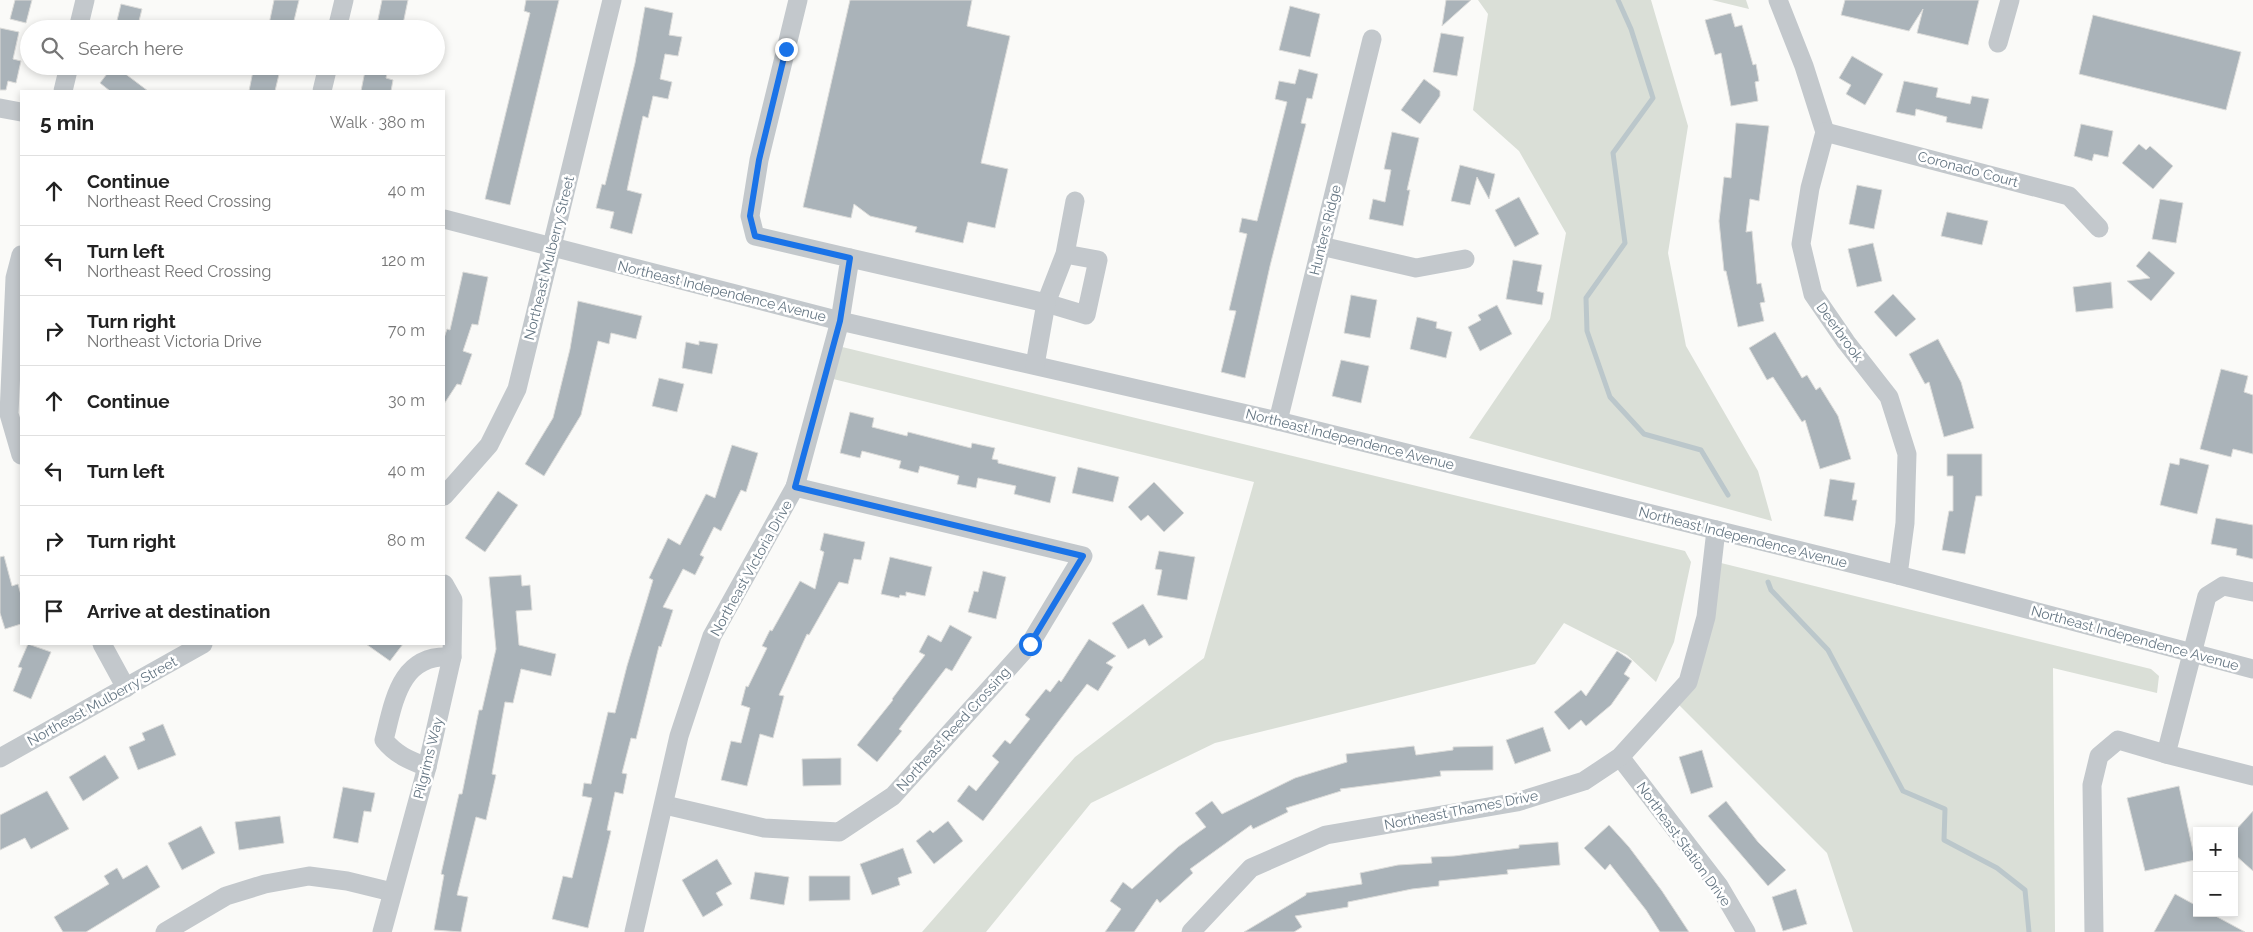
<!DOCTYPE html>
<html lang="en">
<head>
<meta charset="utf-8">
<style>
  :root { --surface:#fff; --page:#f6f6f6; --text:#222; --muted:#767676; --line:#e0e0e0 }
  body { margin:0; font-family:Raleway,sans-serif; background:var(--page); color:var(--text) }
  .controls { position:absolute; right:15px; bottom:15px; display:grid; overflow:hidden; border-radius:0px; box-shadow:0 2px 8px #0003 }
  .controls button { width:45px; height:45px; display:grid; place-items:center; padding:0; border:0; border-bottom:1px solid var(--line); background:var(--surface); color:var(--text); font:25px sans-serif }
  .stop { position:absolute; width:15px; height:15px; margin:-11px; border:4px solid #1a73e8; border-radius:50%; background:#fff }
  .stop.end { background:#1a73e8; border-color:#fff; box-shadow:0 1px 5px #0008 }
  .list { margin:0; padding:0; list-style:none }
  h2 { display:flex; justify-content:space-between; align-items:center; height:65px; margin:0; padding:0 20px; font-size:21px }
  h2 small { font-size:16px; font-weight:400; color:var(--muted) }
  .list li { display:grid; grid-template-columns:32px 1fr auto; gap:15px; align-items:center; box-sizing:border-box; height:70px; padding:0 20px; border-top:1px solid var(--line) }
  .list b { display:block; font-size:19px; white-space:nowrap }
  .list p { margin:0; font-size:16px; white-space:nowrap; color:var(--muted) }
  .list em { font-size:16px; font-style:normal; color:var(--muted) }
  .icon { flex:none; width:28px; height:28px; fill:none; stroke:currentColor; stroke-width:2; stroke-linecap:round; stroke-linejoin:round }
  .map { position:relative; flex:none; width:2253px; height:932px; overflow:hidden }
  .search { position:absolute; background:var(--surface); box-shadow:0 2px 8px #0003; left:20px; top:20px; width:425px; height:55px; display:flex; align-items:center; gap:12px; box-sizing:border-box; padding:0 18px; border-radius:28px; color:var(--muted); font-size:19px }
  .panel { position:absolute; background:var(--surface); box-shadow:0 2px 8px #0003; left:20px; top:90px; width:425px; height:555px; border-radius:0px }
  .map>svg:first-child { display:block }
  .green { fill:#dadfd7 }
  .lines { fill:none; stroke-linecap:round; stroke-linejoin:round }
  .stream { stroke:#bbc7cb; stroke-width:5 }
  .building { fill:#aab3b9; stroke:#dcdcda }
  .minor { stroke:#c3c8cc; stroke-width:19 }
  .route { stroke:#1a73e8; stroke-width:6 }
  .labels { text-anchor:middle; dominant-baseline:central; stroke-width:5; stroke-linejoin:round; paint-order:stroke }
  .street-label { font-size:14px; fill:#657683; stroke:#fff }
</style>
</head>
<body>
<div class="map">
<svg width="2253" height="932" viewBox="0 0 2253 932">
  <rect width="100%" height="100%" fill="#fafaf8"/>
  <g class="green">
    <path d="M1478,0H1651L1688,126L1668,253L1686,346L1758,471L1772,521L1469,438L1550,319L1566,233L1519,151L1473,110L1488,14Z"/>
    <path d="M1712,0H1746L1749,9Z"/>
    <path d="M838,346L1685,551L1691,562L1674,642L1656,682L1627,655L1564,623L1535,664L1215,743L1091,803L986,932H922L1075,757L1204,658L1254,482L825,377Z"/>
    <path d="M1721,563L2151,669L2159,676L2157,693L2053,668L2055,932H1853L1827,853L1675,701Z"/>
  </g>
  <g class="lines">
    <g class="stream">
      <path d="M1618,0L1631,29L1653,98L1613,153L1625,243L1586,298L1587,331L1610,397L1644,434L1701,450L1728,495"/>
      <path d="M1768,582L1771,590L1828,650L1903,791L1945,809L1944,840L1997,868L2025,890L2029,932"/>
    </g>
  </g>
  <g class="building">
    <path d="M15,0H32L26,23L10,19Z"/>
    <path d="M274,0H299L292,29H268Z"/>
    <path d="M382,0H408L402,29H376Z"/>
    <path d="M526,0H559L510,205L485,199L530,13L524,11Z"/>
    <path d="M850,0H972L967,26L1010,36L981,163L1008,169L995,228L968,222L963,243L915,232L917,227L870,216L854,204L851,218L803,207Z"/>
    <path d="M1446,0H1471L1442,26Z"/>
    <path d="M1845,0H1979L1968,45L1917,33L1923,9L1909,31L1841,15Z"/>
    <path d="M121,4L142,9L137,29H115Z"/>
    <path d="M1290,6L1320,14L1310,57L1279,50Z"/>
    <path d="M645,7L673,13L669,35L682,37L678,56L665,54L660,79L672,82L668,99L653,96L648,118L643,116L627,190L642,194L632,234L610,228L614,212L596,208L602,184L605,185L635,63Z"/>
    <path d="M1731,13L1735,27L1742,25L1753,65L1756,64L1759,81L1755,82L1758,101L1731,106L1721,53L1715,55L1705,20Z"/>
    <path d="M2093,15L2241,52L2226,110L2079,74Z"/>
    <path d="M0,28L19,32L13,59L21,61L16,83L8,81L6,90H0Z"/>
    <path d="M1441,33L1464,37L1457,76L1433,72Z"/>
    <path d="M1852,56L1883,74L1865,105L1846,94L1851,85L1839,78Z"/>
    <path d="M113,66H115L148,91H110L100,83Z"/>
    <path d="M254,66H281L275,91H249Z"/>
    <path d="M366,66H389L386,78L393,80L391,91H361Z"/>
    <path d="M1299,69L1318,74L1312,99L1307,98L1301,123L1306,124L1270,266L1245,378L1221,372L1236,311L1229,310L1247,234L1239,232L1242,218L1257,221L1287,102L1275,99L1279,81L1295,84Z"/>
    <path d="M1424,79L1440,91V96L1420,124L1401,110Z"/>
    <path d="M1904,81L1938,88L1936,97L1970,104L1972,96L1989,99L1982,129L1946,122L1947,117L1916,109L1915,116L1896,112Z"/>
    <path d="M1736,123L1769,126L1759,201L1750,199L1746,232L1752,231L1757,284L1761,283L1765,302L1760,303L1764,321L1738,327L1726,271H1724L1719,221L1724,177L1731,178Z"/>
    <path d="M2081,124L2113,131L2108,157L2094,154L2092,161L2074,156Z"/>
    <path d="M1392,132L1419,138L1407,190H1410L1403,226L1369,219L1373,199L1385,202L1391,170L1384,169Z"/>
    <path d="M2139,144L2146,150L2150,146L2173,166L2153,189L2122,163Z"/>
    <path d="M1460,165L1495,174L1489,199L1477,177L1470,205L1451,201Z"/>
    <path d="M1857,185L1882,190L1874,229L1849,224Z"/>
    <path d="M1519,197L1539,234L1515,247L1495,210Z"/>
    <path d="M2160,199L2183,203L2176,243L2152,239Z"/>
    <path d="M1947,212L1988,221L1982,245L1941,236Z"/>
    <path d="M1873,243L1882,281L1857,287L1848,249Z"/>
    <path d="M2149,251L2175,273L2151,301L2127,281L2150,278L2136,266Z"/>
    <path d="M1513,260L1542,265L1537,291L1544,293L1542,305L1506,299Z"/>
    <path d="M463,272L488,277L478,325L472,324L463,351L472,354L461,385L457,384L444,404V338L447,329L450,330Z"/>
    <path d="M2111,282L2113,308L2076,312L2073,287Z"/>
    <path d="M1893,294L1916,319L1896,337L1874,312Z"/>
    <path d="M1351,295L1377,300L1370,338L1344,333Z"/>
    <path d="M578,301L642,316L636,339L611,333L609,344L598,341L581,415L544,476L525,464L553,418L570,349Z"/>
    <path d="M1497,305L1512,334L1480,351L1468,327L1481,320L1478,315Z"/>
    <path d="M1417,317L1437,322L1436,328L1452,332L1446,358L1410,349Z"/>
    <path d="M1775,332L1802,378L1807,375L1816,390L1820,387L1838,416L1851,459L1820,469L1805,420L1802,422L1773,377L1767,380L1749,348Z"/>
    <path d="M1938,339L1961,382L1974,428L1944,437L1929,382L1925,384L1909,354Z"/>
    <path d="M699,341L718,344L712,374L682,368L686,342L699,345Z"/>
    <path d="M1341,360L1369,366L1361,403L1332,396Z"/>
    <path d="M2221,369L2248,376L2244,392L2253,395V454L2233,449L2231,457L2200,449Z"/>
    <path d="M659,378L684,384L677,412L652,406Z"/>
    <path d="M850,412L874,418L872,427L907,436L908,432L971,448L972,443L995,448L992,459L998,460V463L1056,477L1050,503L1014,494L1016,486L978,478L976,488L957,484L959,476L920,466L918,473L899,468L901,461L862,451L860,458L840,453Z"/>
    <path d="M732,445L758,453L746,492L741,490L721,531L714,527L700,555L704,557L695,575L683,569L663,607L673,610L661,647L659,646L636,739L631,738L622,773L627,774L623,794L615,792L607,830L611,831L588,928L552,919L563,876L572,878L592,798L582,796L584,783L591,784L608,712L615,713L627,666L653,580L649,578L668,538L680,545L706,494L715,498Z"/>
    <path d="M1947,454H1982V496H1976L1965,554L1942,550L1949,511H1953V476H1947Z"/>
    <path d="M2180,458L2209,465L2197,514L2160,505L2170,463L2179,465Z"/>
    <path d="M1078,467L1119,477L1113,502L1072,493Z"/>
    <path d="M1830,479L1855,483L1852,500H1857L1853,521L1824,516Z"/>
    <path d="M1154,482L1184,513L1164,532L1148,515L1141,521L1128,507Z"/>
    <path d="M498,491L518,505L485,552L465,538Z"/>
    <path d="M2216,518L2253,525V559L2236,555L2237,549L2211,544Z"/>
    <path d="M824,533L865,542L861,560L854,559L848,584L839,582L809,635L807,634L779,695L784,696L773,738L760,734L747,786L721,780L731,741L741,743L750,708L741,705L746,686L748,687L767,648L762,646L770,630L772,631L800,581L815,589L824,552L820,550Z"/>
    <path d="M1159,551L1195,557L1187,600L1157,595L1162,570L1155,569Z"/>
    <path d="M4,556L12,586L18,584L21,595V624L5,629L0,613V557Z"/>
    <path d="M890,557L932,567L925,596L906,592V596L900,595L899,598L881,594Z"/>
    <path d="M983,571L1006,577L996,619L968,612L974,591L978,592Z"/>
    <path d="M521,575L522,586L530,585L532,610L516,611L519,645L556,654L551,676L521,669L513,703L505,702L492,774L496,775L486,820L476,817L457,895L468,897L461,932L434,930L444,875L441,874L459,794H462L479,710H482L496,649L489,577Z"/>
    <path d="M1143,604L1163,637L1149,646L1145,639L1128,649L1112,623Z"/>
    <path d="M950,625L972,637L952,671L946,668L899,729L902,731L877,762L857,745L893,700L892,699L925,655L919,652L928,635L941,642Z"/>
    <path d="M1089,639L1116,656L1106,663L1113,667L1098,691L1087,684L983,821L957,801L969,785L976,791L999,762L992,756L1005,740L1010,744L1030,719L1025,715L1046,689L1050,692L1059,680L1061,682Z"/>
    <path d="M28,644L51,652L31,699L13,691L22,668L18,667Z"/>
    <path d="M366,644H403L390,661Z"/>
    <path d="M1617,651L1632,661L1624,674L1630,678L1611,705L1586,726L1581,720L1569,730L1554,712L1581,690L1586,696Z"/>
    <path d="M163,724L176,755L138,770L129,747L145,740L142,733Z"/>
    <path d="M1543,727L1551,751L1515,764L1506,740Z"/>
    <path d="M1414,746L1416,755L1453,750V747L1493,746V770L1440,771L1441,776L1340,789L1341,791L1286,808L1288,812L1253,829L1251,825L1190,869L1193,873L1160,903L1157,899L1134,932H1105L1121,909L1110,901L1123,882L1132,889L1178,847L1206,827L1195,813L1212,801L1222,814L1295,778L1347,762L1346,754Z"/>
    <path d="M1702,750L1713,787L1691,794L1679,757Z"/>
    <path d="M105,755L119,778L83,801L69,777Z"/>
    <path d="M841,758V785L803,786L802,759Z"/>
    <path d="M2179,786L2195,860L2145,871L2127,798Z"/>
    <path d="M343,787L375,793L371,812L364,811L358,843L333,838Z"/>
    <path d="M47,791L69,829L31,849L25,838L0,850V815Z"/>
    <path d="M1726,801L1758,842L1786,870L1768,886L1708,816Z"/>
    <path d="M2253,811V871L2234,854V832Z"/>
    <path d="M280,816L284,843L239,850L235,822Z"/>
    <path d="M948,821L963,841L934,864L916,841L930,830L933,833Z"/>
    <path d="M1609,825L1629,847L1662,891L1689,932H1660L1646,910L1610,864L1605,870L1584,848Z"/>
    <path d="M201,826L215,853L182,870L168,843Z"/>
    <path d="M1558,842L1560,865L1507,870L1508,874L1439,881V886L1412,889L1348,902V907L1295,916L1302,927L1294,932H1244L1306,895V893L1362,884L1360,873L1398,865L1432,863L1431,857L1454,856L1519,848V845Z"/>
    <path d="M903,848L912,873L898,878L900,885L872,895L860,864Z"/>
    <path d="M717,859L732,884L716,893L723,905L703,917L682,880Z"/>
    <path d="M147,865L160,887L86,932H63L54,917L109,884L104,876L117,868L123,879Z"/>
    <path d="M755,872L789,877L784,905L750,899Z"/>
    <path d="M809,876H850V900L809,901Z"/>
    <path d="M1796,889L1807,924L1783,931L1772,897Z"/>
    <path d="M2175,894L2197,906V913H2210L2245,932H2154Z"/>
  </g>
  <g class="lines">
    <g class="minor">
      <path d="M1778,0L1804,66L1825,132L1810,188L1801,244L1813,294L1846,342L1889,397L1907,454L1905,523L1898,575"/>
      <path d="M78,29L85,0"/>
      <path d="M337,29L344,0"/>
      <path d="M1998,43L2010,0"/>
      <path d="M63,91L69,66"/>
      <path d="M322,91L328,66"/>
      <path d="M0,108L21,112"/>
      <path d="M1825,132L2069,196L2099,228"/>
      <path d="M444,219L840,321L1278,421L1716,530L1898,575L2253,669"/>
      <path d="M1321,246L1416,268L1465,259"/>
      <path d="M1065,254L1098,260L1086,315L1046,303L1065,254L1075,201"/>
      <path d="M21,255L15,278L9,414L21,455"/>
      <path d="M850,258L1046,303L1035,365"/>
      <path d="M1278,421L1372,39"/>
      <path d="M444,496L489,445L517,389L612,0"/>
      <path d="M2253,592L2223,586L2207,596L2166,754L2253,776"/>
      <path d="M102,644L126,688"/>
      <path d="M1620,757L1719,886L1746,932"/>
      <path d="M0,758L203,644"/>
      <path d="M427,767C409,760 396,755 384,740C394,701 400,653 452,657"/>
      <path d="M665,805L764,828L839,832L893,796L1030,644L1083,556L795,487"/>
      <path d="M165,932L226,896L265,884L309,876L347,881L392,892"/>
      <path d="M382,932L427,767L452,657L453,600L444,584"/>
      <path d="M634,932L679,736L712,636L795,487L840,321L850,258L755,236L750,216L759,160L798,0"/>
      <path d="M1191,932L1251,868L1326,835L1517,802L1584,781L1620,757L1688,682L1706,617L1716,530"/>
      <path d="M2094,932L2092,785L2099,756L2118,740L2166,754"/>
    </g>
  </g>
  <g class="lines">
    <path class="route" d="M786,49L759,160L750,216L755,236L850,258L840,321L795,487L1083,556L1030,644"/>
  </g>
  <g class="labels">
    <g class="street-label">
      <text transform="translate(1968 169) rotate(15)">Coronado Court</text>
      <text transform="translate(1325 230) rotate(-76)">Hunters Ridge</text>
      <text transform="translate(549 258) rotate(-76)">Northeast Mulberry Street</text>
      <text transform="translate(722 291) rotate(14)">Northeast Independence Avenue</text>
      <text transform="translate(1840 332) rotate(54)">Deerbrook</text>
      <text transform="translate(1350 439) rotate(14)">Northeast Independence Avenue</text>
      <text transform="translate(1743 537) rotate(14)">Northeast Independence Avenue</text>
      <text transform="translate(751 568) rotate(-61)">Northeast Victoria Drive</text>
      <text transform="translate(2135 638) rotate(15)">Northeast Independence Avenue</text>
      <text transform="translate(102 701) rotate(-29)">Northeast Mulberry Street</text>
      <text transform="translate(953 729) rotate(-48)">Northeast Reed Crossing</text>
      <text transform="translate(428 758) rotate(-76)">Pilgrims Way</text>
      <text transform="translate(1461 810) rotate(-11)">Northeast Thames Drive</text>
      <text transform="translate(1684 844) rotate(54)">Northeast Station Drive</text>
    </g>
  </g>
</svg>
<div class="controls">
<button>+</button>
<button>−</button>
</div>
<div class="stop" style="left:1030px;top:644px"></div>
<div class="stop end" style="left:786px;top:49px"></div>
<div class="search"><svg class="icon" aria-label="search" viewBox="0 0 24 24"><circle cx="10" cy="10" r="6"/><path d="M15 15l6 6"/></svg>Search here</div>
<section class="panel">
<h2>5 min<small>Walk · 380 m</small></h2>
<ul class="list">
<li><svg class="icon" aria-label="ahead" viewBox="0 0 24 24"><path d="M12 20V5M6 11l6-6 6 6"/></svg><div><b>Continue</b><p>Northeast Reed Crossing</p></div><em>40 m</em></li>
<li><svg class="icon" aria-label="left" viewBox="0 0 24 24"><path d="M17 20v-9H6M10 6l-5 5 5 5"/></svg><div><b>Turn left</b><p>Northeast Reed Crossing</p></div><em>120 m</em></li>
<li><svg class="icon" aria-label="right" viewBox="0 0 24 24"><path d="M7 20v-9h11M14 6l5 5-5 5"/></svg><div><b>Turn right</b><p>Northeast Victoria Drive</p></div><em>70 m</em></li>
<li><svg class="icon" aria-label="ahead" viewBox="0 0 24 24"><path d="M12 20V5M6 11l6-6 6 6"/></svg><div><b>Continue</b></div><em>30 m</em></li>
<li><svg class="icon" aria-label="left" viewBox="0 0 24 24"><path d="M17 20v-9H6M10 6l-5 5 5 5"/></svg><div><b>Turn left</b></div><em>40 m</em></li>
<li><svg class="icon" aria-label="right" viewBox="0 0 24 24"><path d="M7 20v-9h11M14 6l5 5-5 5"/></svg><div><b>Turn right</b></div><em>80 m</em></li>
<li><svg class="icon" aria-label="arrive" viewBox="0 0 24 24"><path d="M6 21V4h12l-3 4 3 4H6"/></svg><div><b>Arrive at destination</b></div></li>
</ul>
</section>
</div>
</body>
</html>
